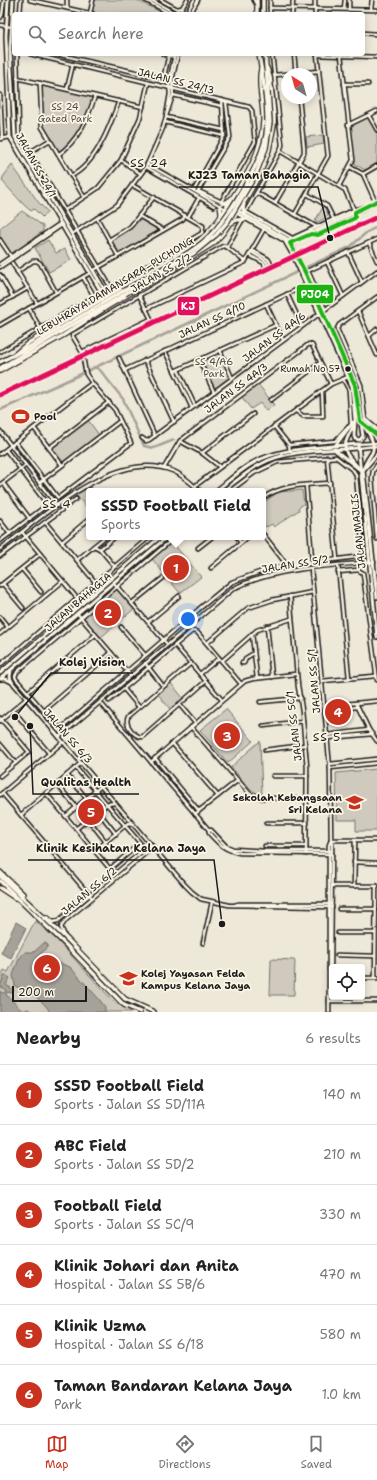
<!DOCTYPE html>
<html lang="en">
<head>
<meta charset="utf-8">
<style>
  :root { --surface:#fff; --page:#f2f2f2; --text:#222; --muted:#767676; --line:#e0e0e0; --accent:#c8321e }
  body { margin:0; font-family:"Shantell Sans",sans-serif; background:var(--page); color:var(--text) }
  .controls { position:absolute; right:12px; bottom:12px; display:grid; overflow:hidden; border-radius:4px; box-shadow:0 2px 10px #0003 }
  .controls button { width:36px; height:36px; display:grid; place-items:center; padding:0; border:0; border-bottom:1px solid var(--line); background:var(--surface); color:var(--text); font:20px sans-serif }
  .compass { position:absolute; left:281px; top:68px; width:36px; height:36px; border-radius:50%; background:var(--surface); box-shadow:0 2px 10px #0003; rotate:323deg }
  .scale { position:absolute; left:12px; bottom:10px; width:75px; box-sizing:border-box; padding-left:4px; border:2px solid #1c1c1c; border-top:0; font-size:11px; line-height:14px; white-space:nowrap; color:#1c1c1c; -webkit-text-stroke:3px #fcf5e5; paint-order:stroke }
  .you { position:absolute; left:188px; top:619px; width:14px; height:14px; margin:-10px; border:3px solid #fff; border-radius:50%; background:#1a73e8; box-shadow:0 0 0 6px #1a73e833 }
  .badge { display:grid; place-items:center; width:26px; height:26px; border-radius:50%; background:var(--accent); color:#fff; font-size:13px; font-weight:700 }
  .pin { position:absolute; translate:-50% -50%; border:2px solid #fff; box-shadow:0 1px 4px #0006 }
  .popup { position:absolute; left:86px; top:488px; width:180px; height:52px; box-sizing:border-box; display:grid; place-content:center; border-radius:4px; background:var(--surface); filter:drop-shadow(0 1px 3px #0005); font-size:13px; white-space:nowrap; color:var(--muted) }
  .popup b { font-size:15px; color:var(--text) }
  .popup::after { content:''; position:absolute; left:50%; top:100%; margin-left:-8px; border:8px solid transparent; border-top-color:var(--surface) }
  .list { margin:0; padding:0; list-style:none }
  h2 { display:flex; justify-content:space-between; align-items:center; height:52px; margin:0; padding:0 16px; font-size:17px }
  h2 small { font-size:13px; font-weight:400; color:var(--muted) }
  .list li { display:grid; grid-template-columns:26px 1fr auto; gap:12px; align-items:center; box-sizing:border-box; height:60px; padding:0 16px; border-top:1px solid var(--line) }
  .list b { display:block; font-size:15px; white-space:nowrap }
  .list p { margin:0; font-size:13px; white-space:nowrap; color:var(--muted) }
  .list em { font-size:13px; font-style:normal; color:var(--muted) }
  .icon { flex:none; width:22px; height:22px; fill:none; stroke:currentColor; stroke-width:2; stroke-linecap:round; stroke-linejoin:round }
  .map { position:relative; flex:none; width:377px; height:1012px; overflow:hidden }
  .search { position:absolute; background:var(--surface); box-shadow:0 2px 10px #0003; left:12px; right:12px; top:12px; height:44px; display:flex; align-items:center; gap:10px; box-sizing:border-box; padding:0 14px; border-radius:4px; color:var(--muted); font-size:15px }
  .sheet { height:412px; background:var(--surface) }
  nav { display:flex; justify-content:space-around; align-items:center; box-sizing:border-box; height:56px; border-top:1px solid var(--line); background:var(--surface); font-size:11px; color:var(--muted) }
  nav a { display:grid; justify-items:center; gap:2px }
  nav .on { color:var(--accent) }
  .map>svg:first-child { display:block }
  .green { fill:#cfcabd; stroke:#76736c }
  .water { fill:#a7a299; stroke:#6f6c67 }
  .lines { fill:none; stroke-linecap:round; stroke-linejoin:round }
  .canal { stroke:#a7a299; stroke-width:2.5 }
  .minor-casing { stroke:#1c1c1c; stroke-width:5.5 }
  .major-casing { stroke:#1c1c1c; stroke-width:6 }
  .highway-casing { stroke:#1c1c1c; stroke-width:6 }
  .minor { stroke:#fcf5e5; stroke-width:2.5 }
  .major { stroke:#fcf5e5; stroke-width:3 }
  .highway { stroke:#fcf5e5; stroke-width:3.5 }
  .highway-bridge-casing { stroke:#1c1c1c; stroke-width:6; stroke-linecap:butt }
  .highway-bridge { stroke:#fcf5e5; stroke-width:3.5 }
  .bus-1-casing { stroke:#fcf5e5; stroke-width:7 }
  .bus-1 { stroke:#1ab312; stroke-width:4 }
  .rail-1-casing { stroke:#fcf5e5; stroke-width:8 }
  .rail-1 { stroke:#e0115f; stroke-width:5 }
  .bus-dot { fill:#1c1c1c; stroke:#fcf5e5; stroke-width:1.5 }
  .labels { text-anchor:middle; dominant-baseline:central; stroke-width:3.5; stroke-linejoin:round; paint-order:stroke }
  .bus-label { font-size:9px; fill:#1c1c1c; stroke:#fcf5e5; text-anchor:end }
  .street-label { font-size:10px; fill:#1c1c1c; stroke:#fcf5e5 }
  .park-label { font-size:10px; fill:#52504c; stroke:#fcf5e5 }
  .poi-label { font-size:10px; font-weight:bold; fill:#1c1c1c; stroke:#fcf5e5; text-anchor:start }
  .quarter-label { font-size:12px; letter-spacing:1px; fill:#1c1c1c; stroke:#fcf5e5 }
  .leader { fill:none; stroke:#1c1c1c; stroke-width:1.5 }
  .callout-dot { fill:#1c1c1c; stroke:#fcf5e5; stroke-width:1.5 }
  .callout-label { font-size:11px; text-anchor:middle; font-weight:bold; fill:#1c1c1c; stroke:#fcf5e5; stroke-width:3.5; stroke-linejoin:round; paint-order:stroke }
  .line-badge { stroke:#fcf5e5; stroke-width:1.5 }
  .badge-label { font-size:11px; text-anchor:middle; font-weight:bold; fill:#fff }
</style>
</head>
<body>
<div class="map">
<svg width="377" height="1012" viewBox="0 0 377 1012">
  <rect width="100%" height="100%" fill="#eee8d9"/>
  <filter id="ink" filterUnits="userSpaceOnUse"><feTurbulence type="fractalNoise" baseFrequency=".025" numOctaves="2"/><feDisplacementMap in="SourceGraphic" scale="8" xChannelSelector="R" yChannelSelector="G"/><feConvolveMatrix kernelMatrix="1 2 1 2 8 2 1 2 1" color-interpolation-filters="sRGB"/></filter>
  <g filter="url(#ink)">
    <g class="green">
      <path d="M95,0H136L165,14H100L92,12Z"/>
      <path d="M41,85L93,97C85,118 77,138 58,152L44,126Z"/>
      <path d="M369,117L377,133V163L365,170L355,164L350,127Z"/>
      <path d="M323,135L324,144L307,147L306,137Z"/>
      <path d="M12,165L39,203L48,212L42,217L34,209L31,211L24,205L2,181L3,177Z"/>
      <path d="M323,207L326,208L329,214L327,217L318,222L315,221Z"/>
      <path d="M22,211L43,226V231L12,254L0,236V228Z"/>
      <path d="M141,218L161,229L120,253L111,240L132,228Z"/>
      <path d="M48,240L56,253L65,249L71,260L49,272L35,248Z"/>
      <path d="M219,352L231,377L214,390L200,361Z"/>
      <path d="M258,384L274,405L266,411L260,403L251,409L241,396Z"/>
      <path d="M88,420L99,435L63,463L52,447Z"/>
      <path d="M90,487L94,491H89V510L76,495Z"/>
      <path d="M302,490L304,504L298,508L299,510L274,527L272,524L266,527L264,524L263,525V503L278,492Z"/>
      <path d="M172,542L201,577L180,593L152,559Z"/>
      <path d="M116,588L134,609L100,638L82,617Z"/>
      <path d="M170,682L183,698L170,709L157,693Z"/>
      <path d="M226,709L253,741L228,763L200,730Z"/>
      <path d="M260,741L262,795L251,790L231,767Z"/>
      <path d="M377,769V831H356V820H337L336,773Z"/>
      <path d="M35,921L57,940L114,1002L133,1012H0V978L4,970L8,972Z"/>
      <path d="M271,959L295,960L294,995H270Z"/>
    </g>
    <g class="water">
      <path d="M16,922L26,928L11,958L1,953Z"/>
      <path d="M44,943L47,944L48,946L37,958L39,961L62,964L70,967L99,999L105,1007V1012H50C42,998 29,993 15,986L13,975L19,959L25,952H34Z"/>
      <path d="M4,976H7L10,978L6,985L14,990L12,993L7,992L6,995C13,999 16,1007 23,1011L28,1009L32,1012H0V992L4,993L6,990L0,986Z"/>
    </g>
    <g class="lines">
      <g class="canal">
        <path d="M307,267L350,247L367,232L377,227"/>
        <path d="M94,367L100,370L123,399L144,446L154,448L174,440"/>
        <path d="M0,410L64,382L297,272"/>
      </g>
      <defs>
        <g id="minor">
          <path d="M30,0L93,14"/>
          <path d="M145,0L171,14"/>
          <path d="M151,0L177,14"/>
          <path d="M161,0L177,9L182,8L187,0"/>
          <path d="M254,0L257,5"/>
          <path d="M67,8V0"/>
          <path d="M270,8L377,10"/>
          <path d="M344,9L345,0"/>
          <path d="M349,9V0"/>
          <path d="M371,9L372,0"/>
          <path d="M90,13L93,0"/>
          <path d="M20,14L21,0"/>
          <path d="M186,14L194,0"/>
          <path d="M190,14L198,0"/>
          <path d="M270,14V0"/>
          <path d="M292,14L293,0"/>
          <path d="M315,14V0"/>
          <path d="M0,18L2,15L4,0"/>
          <path d="M0,25L11,27"/>
          <path d="M363,33L377,34"/>
          <path d="M17,54L19,134L110,286L112,287L202,233L203,226L132,185"/>
          <path d="M30,54L249,107L252,111L255,142L221,202"/>
          <path d="M56,54L161,78L164,76L169,54"/>
          <path d="M163,54L174,57"/>
          <path d="M294,54L296,74"/>
          <path d="M317,55L377,57"/>
          <path d="M288,74L319,71"/>
          <path d="M274,75L287,74"/>
          <path d="M17,78L143,107"/>
          <path d="M40,83L42,127L84,197"/>
          <path d="M344,84H368"/>
          <path d="M67,89L73,64"/>
          <path d="M0,95L2,138"/>
          <path d="M173,95L222,106"/>
          <path d="M167,113L173,95L172,80L178,54"/>
          <path d="M369,116L377,130"/>
          <path d="M166,117L224,130"/>
          <path d="M165,122L224,136"/>
          <path d="M348,125L377,111"/>
          <path d="M0,139L10,137"/>
          <path d="M280,151L345,190L354,210"/>
          <path d="M30,152L50,140"/>
          <path d="M58,155C78,141 88,118 95,96"/>
          <path d="M121,160L141,174"/>
          <path d="M147,164L226,209"/>
          <path d="M146,167L214,206"/>
          <path d="M350,167L363,174L375,201"/>
          <path d="M363,174L377,166"/>
          <path d="M71,176C96,164 110,126 119,101"/>
          <path d="M339,186L353,160L341,55"/>
          <path d="M194,190L224,136L222,100"/>
          <path d="M198,191L230,137L226,102"/>
          <path d="M198,191L228,205"/>
          <path d="M257,193L317,227"/>
          <path d="M307,194L327,206L334,220"/>
          <path d="M275,203L304,153V148L299,98"/>
          <path d="M65,210L98,188L121,160L140,118L148,83"/>
          <path d="M246,212L292,238"/>
          <path d="M245,213L280,151L282,145L272,54"/>
          <path d="M295,214L328,156L317,54"/>
          <path d="M139,216L163,230"/>
          <path d="M188,217L199,198"/>
          <path d="M97,218L118,256"/>
          <path d="M72,234L117,205L146,167L163,128L166,117L170,94L169,83L175,54"/>
          <path d="M0,240L12,258"/>
          <path d="M109,240L130,227L154,197"/>
          <path d="M369,243L377,261"/>
          <path d="M227,247L243,219"/>
          <path d="M227,247L245,262"/>
          <path d="M252,250L268,259L271,264"/>
          <path d="M251,252L266,261L268,265"/>
          <path d="M348,252L362,282"/>
          <path d="M249,255L264,263L265,266"/>
          <path d="M327,262L343,296"/>
          <path d="M12,263L37,303"/>
          <path d="M0,264L61,223"/>
          <path d="M0,267L62,225"/>
          <path d="M94,270L183,219L185,215"/>
          <path d="M308,271L325,309"/>
          <path d="M17,272L33,261H37L40,263L56,292"/>
          <path d="M305,272L377,239"/>
          <path d="M0,275L13,297"/>
          <path d="M83,277L94,296"/>
          <path d="M287,294L302,326"/>
          <path d="M377,297L339,325L337,329L361,385L365,419L377,429"/>
          <path d="M0,304L28,288"/>
          <path d="M266,304L283,340"/>
          <path d="M29,308L40,328"/>
          <path d="M146,309L245,262L264,229"/>
          <path d="M358,311L377,355"/>
          <path d="M0,325L90,273"/>
          <path d="M369,336L377,329"/>
          <path d="M220,350L232,378"/>
          <path d="M165,351L192,408"/>
          <path d="M0,352L105,290"/>
          <path d="M82,352L151,319L139,295"/>
          <path d="M119,358L155,436"/>
          <path d="M145,360L174,422"/>
          <path d="M199,360L214,392"/>
          <path d="M125,370L307,285"/>
          <path d="M178,370L195,406"/>
          <path d="M175,371L276,325"/>
          <path d="M343,379L349,390L351,423"/>
          <path d="M271,400L320,363"/>
          <path d="M296,411L303,416H323L322,391"/>
          <path d="M274,426L289,445L290,451"/>
          <path d="M34,428L62,465"/>
          <path d="M0,431L57,506"/>
          <path d="M142,438L146,441L149,440L377,271"/>
          <path d="M180,441L202,453L220,467"/>
          <path d="M15,442L58,498L131,443L115,410L92,383L86,374L82,352L72,335L223,246L227,247"/>
          <path d="M358,444L377,443"/>
          <path d="M289,445L335,441L348,427"/>
          <path d="M49,448L109,402"/>
          <path d="M358,448L377,446"/>
          <path d="M202,453L253,414"/>
          <path d="M0,454L92,383"/>
          <path d="M327,457L337,559"/>
          <path d="M377,465L373,471L372,478L377,539"/>
          <path d="M164,468L180,441L309,344L312,345L331,384"/>
          <path d="M3,483L30,519"/>
          <path d="M39,483L120,421"/>
          <path d="M0,485L26,465"/>
          <path d="M306,485L312,560L317,562L363,556"/>
          <path d="M195,486L331,384L348,377"/>
          <path d="M230,491L254,473L277,462L336,457L354,471L356,475L364,563"/>
          <path d="M263,498C283,484 306,485 330,483"/>
          <path d="M0,521L10,534"/>
          <path d="M45,522L96,583"/>
          <path d="M22,532L81,603"/>
          <path d="M263,534L287,565L290,571"/>
          <path d="M175,537L17,672L15,676L16,679L57,726L60,727L64,726L198,610"/>
          <path d="M237,537L241,543"/>
          <path d="M0,541L47,505V504L6,450"/>
          <path d="M62,542L89,519"/>
          <path d="M94,546L100,549L115,567"/>
          <path d="M198,548L212,537"/>
          <path d="M0,549C43,517 115,447 173,471C183,475 192,484 200,491"/>
          <path d="M100,549L115,537"/>
          <path d="M0,556L76,499"/>
          <path d="M77,560L105,537"/>
          <path d="M338,565L349,678"/>
          <path d="M211,568L248,537"/>
          <path d="M22,569L41,592"/>
          <path d="M311,569L330,768L331,840L332,845L331,964L329,969"/>
          <path d="M338,572L358,570L363,573L377,680"/>
          <path d="M113,582L167,644"/>
          <path d="M3,584L23,608"/>
          <path d="M0,586L40,554"/>
          <path d="M290,596L298,686L302,710L307,767L306,854"/>
          <path d="M132,603L163,578"/>
          <path d="M199,609L232,582L260,572L287,565"/>
          <path d="M77,613L131,676"/>
          <path d="M0,617L8,627"/>
          <path d="M148,622L179,596"/>
          <path d="M267,626L272,677"/>
          <path d="M121,627L145,655"/>
          <path d="M0,634L63,581"/>
          <path d="M252,634L257,678"/>
          <path d="M207,643L248,608L272,600L313,592"/>
          <path d="M175,645L222,700"/>
          <path d="M222,661L257,630L291,619"/>
          <path d="M145,663L163,686"/>
          <path d="M191,663L128,717C124,725 135,737 142,737L206,681"/>
          <path d="M242,663H244L246,658L254,653"/>
          <path d="M0,665L148,538"/>
          <path d="M200,674L219,658"/>
          <path d="M322,681L375,676"/>
          <path d="M12,682L185,885L192,892L201,899L229,905L332,907"/>
          <path d="M124,689L139,707"/>
          <path d="M28,692L95,635"/>
          <path d="M109,701L192,631L197,632L241,684"/>
          <path d="M100,702L209,830V833C219,844 224,850 240,853L332,854"/>
          <path d="M260,702L301,698"/>
          <path d="M356,703L369,730L377,741"/>
          <path d="M179,704L195,723"/>
          <path d="M325,706L377,701"/>
          <path d="M13,710L49,753"/>
          <path d="M325,710L358,707"/>
          <path d="M44,711L111,653"/>
          <path d="M0,718L29,752L0,776"/>
          <path d="M0,721L26,699"/>
          <path d="M263,726L303,721"/>
          <path d="M191,727L250,794L261,798L307,799"/>
          <path d="M327,735L369,730"/>
          <path d="M59,737L233,589C270,569 331,565 374,562"/>
          <path d="M328,738L372,734"/>
          <path d="M172,743L218,796"/>
          <path d="M0,744L16,763"/>
          <path d="M265,750L305,745"/>
          <path d="M155,758L199,811"/>
          <path d="M151,762L245,681L252,679L296,674"/>
          <path d="M330,764L377,759"/>
          <path d="M76,768L140,843L110,869"/>
          <path d="M330,768L377,763"/>
          <path d="M67,775L87,799"/>
          <path d="M273,776H307"/>
          <path d="M57,784L76,807"/>
          <path d="M2,793L92,898"/>
          <path d="M46,793L110,869L116,873"/>
          <path d="M0,795L63,742"/>
          <path d="M98,811L116,834"/>
          <path d="M195,814L237,781"/>
          <path d="M21,815L81,763"/>
          <path d="M66,816L101,786"/>
          <path d="M88,819L106,842"/>
          <path d="M266,823H307"/>
          <path d="M77,828L107,804L115,803"/>
          <path d="M209,830H211L226,846L233,849L266,851H330"/>
          <path d="M331,840H377"/>
          <path d="M265,846H306"/>
          <path d="M95,851L128,823L133,824"/>
          <path d="M354,862L377,863"/>
          <path d="M332,886H377"/>
          <path d="M354,886L355,840"/>
          <path d="M235,905L238,904H330"/>
          <path d="M339,909H375"/>
          <path d="M47,917L53,922L58,921L151,844"/>
          <path d="M338,933H375"/>
          <path d="M64,934L61,927L66,920L153,847"/>
          <path d="M203,943L212,902"/>
          <path d="M337,955L375,956"/>
          <path d="M362,978H377"/>
          <path d="M375,978L376,886"/>
          <path d="M329,1001H377"/>
          <path d="M329,1012V845L331,840"/>
        </g>
        <g id="major">
          <path d="M8,0L6,36L10,137L105,298"/>
          <path d="M13,0L10,49L15,137L108,296"/>
          <path d="M228,205L289,240L305,272L355,385L363,436L360,440L355,439L354,436L355,420L352,386L294,257L285,241"/>
          <path d="M236,213L287,242"/>
          <path d="M289,240L354,210L364,207"/>
          <path d="M290,243L360,210L377,201"/>
          <path d="M361,422C367,431 377,443 372,453C368,459 365,463 363,470L377,597"/>
          <path d="M363,423L377,435"/>
          <path d="M354,424C351,434 339,445 349,457C352,461 356,464 359,469"/>
          <path d="M335,446L353,422"/>
          <path d="M335,450L359,469"/>
          <path d="M364,469L377,454"/>
          <path d="M216,491C230,480 244,466 261,459C287,447 329,447 358,444L377,637"/>
          <path d="M223,491C235,482 247,471 261,464C288,449 328,451 358,448"/>
          <path d="M11,670L10,677L12,682"/>
          <path d="M0,673L160,537"/>
          <path d="M0,679L167,537"/>
          <path d="M1,679H6L12,682"/>
        </g>
        <g id="highway">
          <path d="M257,14V0"/>
          <path d="M263,14V0"/>
          <path d="M259,54L265,92"/>
          <path d="M265,54L268,92"/>
          <path d="M222,203L227,202L231,199"/>
          <path d="M244,204L243,209L245,214"/>
          <path d="M220,206L221,212V216"/>
          <path d="M231,223L237,220L247,219"/>
          <path d="M14,355L28,343L192,246C198,241 205,236 210,230C219,221 225,210 231,200C247,175 262,151 263,121C264,104 257,86 261,69"/>
          <path d="M0,362L24,350L123,291"/>
          <path d="M0,368L125,294"/>
          <path d="M0,371L64,335L107,307L187,260L214,243L223,233L246,199L260,174L269,150L274,125V115L270,77L267,68"/>
          <path d="M0,872L23,894"/>
          <path d="M0,876L68,940L125,999L154,1012"/>
          <path d="M0,881L66,945L120,1001L124,1005L140,1012"/>
          <path d="M0,888L15,898"/>
        </g>
      </defs>
      <use href="#minor" class="minor-casing"/>
      <use href="#major" class="major-casing"/>
      <use href="#highway" class="highway-casing"/>
      <use href="#minor" class="minor"/>
      <use href="#major" class="major"/>
      <use href="#highway" class="highway"/>
      <defs>
        <g id="highway-bridge">
          <path d="M123,291C149,276 181,260 203,242C226,223 261,164 266,135C268,121 267,106 265,92"/>
          <path d="M125,294L194,253L216,235L228,221L256,174L266,148L270,122L268,92"/>
        </g>
      </defs>
      <use href="#highway-bridge" class="highway-bridge-casing"/>
      <use href="#highway-bridge" class="highway-bridge"/>
      <defs>
        <path id="bus-1" d="M377,201L355,212V218L318,235L311,234L290,243L305,272L355,385L360,421L377,435"/>
      </defs>
      <use href="#bus-1" class="bus-1-casing"/>
      <use href="#bus-1" class="bus-1"/>
      <defs>
        <path id="rail-1" d="M0,395L377,217"/>
      </defs>
      <use href="#rail-1" class="rail-1-casing"/>
      <use href="#rail-1" class="rail-1"/>
    </g>
  </g>
  <defs>
    <symbol id="stadium-bare" viewBox="-9 -9 18 18"><path d="M0-5a6.5 5 0 1 0 0 10a6.5 5 0 1 0 0-10ZM-3.5-1.8h7v3.6h-7Z" fill="#c8321e" stroke="#fcf5e5" stroke-width="2.5" paint-order="stroke"/></symbol>
    <symbol id="school-bare" viewBox="-9 -9 18 18"><path d="M0-5L7-2L0 1L-7-2ZM-4 1L0 2.5L4 1V4Q0 6-4 4Z" fill="#c8321e" stroke="#fcf5e5" stroke-width="2.5" paint-order="stroke"/></symbol>
    <symbol id="university-bare" viewBox="-9 -9 18 18"><path d="M0-5L7-2L0 1L-7-2ZM-4 1L0 2.5L4 1V4Q0 6-4 4Z" fill="#c8321e" stroke="#fcf5e5" stroke-width="2.5" paint-order="stroke"/></symbol>
  </defs>
  <g fill-rule="evenodd">
    <use href="#stadium-bare" x="8" y="404" width="25" height="25"/>
    <use href="#school-bare" x="342" y="790" width="25" height="25"/>
    <use href="#university-bare" x="116" y="966" width="25" height="25"/>
  </g>
  <circle class="bus-dot" cx="348" cy="369" r="3.5"/>
  <g class="labels">
    <g class="bus-label">
      <text x="340" y="369">Rumah No 57</text>
    </g>
    <g class="street-label">
      <text transform="translate(176 81) rotate(14)">JALAN SS 24/13</text>
      <text transform="translate(36 165) rotate(61)">JALAN SS 24/1</text>
      <text transform="translate(161 273) rotate(-30)">JALAN SS 2/2</text>
      <text transform="translate(115 286) rotate(-31)">LEBUHRAYA DAMANSARA–PUCHONG</text>
      <text transform="translate(212 320) rotate(-25)">JALAN SS 4/10</text>
      <text transform="translate(274 337) rotate(-37)">JALAN SS 4A/6</text>
      <text transform="translate(236 388) rotate(-37)">JALAN SS 4A/3</text>
      <text transform="translate(358 531) rotate(-96)">JALAN MAJLIS</text>
      <text transform="translate(295 564) rotate(-9)">JALAN SS 5/2</text>
      <text transform="translate(78 602) rotate(-41)">JALAN BAHAGIA</text>
      <text transform="translate(314 681) rotate(-95)">JALAN SS 5/1</text>
      <text transform="translate(294 726) rotate(-97)">JALAN SS 5C/1</text>
      <text transform="translate(68 736) rotate(49)">JALAN SS 6/3</text>
      <text transform="translate(89 891) rotate(-40)">JALAN SS 6/2</text>
    </g>
    <g class="park-label">
      <text x="65" y="106">SS 24<tspan x="65" dy="12">Gated Park</tspan></text>
      <text x="214" y="361">SS 4/A6<tspan x="214" dy="12">Park</tspan></text>
    </g>
    <g class="poi-label">
      <text x="34" y="416">Pool</text>
      <text x="342" y="797" text-anchor="end">Sekolah Kebangsaan<tspan x="342" dy="12">Sri Kelana</tspan></text>
      <text x="141" y="973">Kolej Yayasan Felda<tspan x="141" dy="12">Kampus Kelana Jaya</tspan></text>
    </g>
    <g class="quarter-label">
      <text x="149" y="163">SS 24</text>
      <text x="57" y="504">SS 4</text>
      <text x="327" y="737">SS 5</text>
    </g>
  </g>
  <path class="leader" d="M330 238L318 187H179M15 717L51 673H133M30 726L33 794H139M222 924L214 860H28"/>
  <g class="callout-dot">
    <circle cx="330" cy="238" r="4"/>
    <circle cx="15" cy="717" r="4"/>
    <circle cx="30" cy="726" r="4"/>
    <circle cx="222" cy="924" r="4"/>
  </g>
  <g class="callout-label">
    <text x="249" y="179">KJ23 Taman Bahagia</text>
    <text x="92" y="666">Kolej Vision</text>
    <text x="86" y="786">Qualitas Health</text>
    <text x="121" y="852">Klinik Kesihatan Kelana Jaya</text>
  </g>
  <g class="line-badge">
    <rect x="296" y="284" width="38" height="20" rx="4" fill="#1ab312"/>
    <rect x="177" y="296" width="23" height="20" rx="4" fill="#e0115f"/>
  </g>
  <g class="badge-label">
    <text x="315" y="298">PJ04</text>
    <text x="188" y="310">KJ</text>
  </g>
</svg>
<div class="controls">
<button><svg class="icon" aria-label="locate" viewBox="0 0 24 24"><circle cx="12" cy="12" r="6"/><path d="M12 2v4M12 18v4M2 12h4M18 12h4"/></svg></button>
</div>
<svg class="compass" viewBox="-18 -18 36 36"><path d="M0-13l5 13h-10z" fill="#e53935"/><path d="M0 13l5-13h-10z" fill="#767676"/></svg>
<div class="scale">200 m</div>
<div class="you"></div>
<div class="pin badge" style="left:176px;top:568px">1</div>
<div class="popup"><b>SS5D Football Field</b>Sports</div>
<div class="pin badge" style="left:108px;top:613px">2</div>
<div class="pin badge" style="left:227px;top:736px">3</div>
<div class="pin badge" style="left:338px;top:712px">4</div>
<div class="pin badge" style="left:91px;top:812px">5</div>
<div class="pin badge" style="left:47px;top:968px">6</div>
<div class="search"><svg class="icon" aria-label="search" viewBox="0 0 24 24"><circle cx="10" cy="10" r="6"/><path d="M15 15l6 6"/></svg>Search here</div>
</div>
<section class="sheet">
<h2>Nearby<small>6 results</small></h2>
<ul class="list">
<li><span class="badge">1</span><div><b>SS5D Football Field</b><p>Sports · Jalan SS 5D/11A</p></div><em>140 m</em></li>
<li><span class="badge">2</span><div><b>ABC Field</b><p>Sports · Jalan SS 5D/2</p></div><em>210 m</em></li>
<li><span class="badge">3</span><div><b>Football Field</b><p>Sports · Jalan SS 5C/9</p></div><em>330 m</em></li>
<li><span class="badge">4</span><div><b>Klinik Johari dan Anita</b><p>Hospital · Jalan SS 5B/6</p></div><em>470 m</em></li>
<li><span class="badge">5</span><div><b>Klinik Uzma</b><p>Hospital · Jalan SS 6/18</p></div><em>580 m</em></li>
<li><span class="badge">6</span><div><b>Taman Bandaran Kelana Jaya</b><p>Park</p></div><em>1.0 km</em></li>
</ul>
</section>
<nav>
<a class="on"><svg class="icon" aria-label="map" viewBox="0 0 24 24"><path d="M3 6l6-2 6 2 6-2v14l-6 2-6-2-6 2zM9 4v14M15 6v14"/></svg>Map</a>
<a><svg class="icon" aria-label="directions" viewBox="0 0 24 24"><path d="M12 3l9 9-9 9-9-9zM9 14v-3h6M13 9l2 2-2 2"/></svg>Directions</a>
<a><svg class="icon" aria-label="saved" viewBox="0 0 24 24"><path d="M7 4h10v16l-5-4-5 4z"/></svg>Saved</a>
</nav>
</body>
</html>
